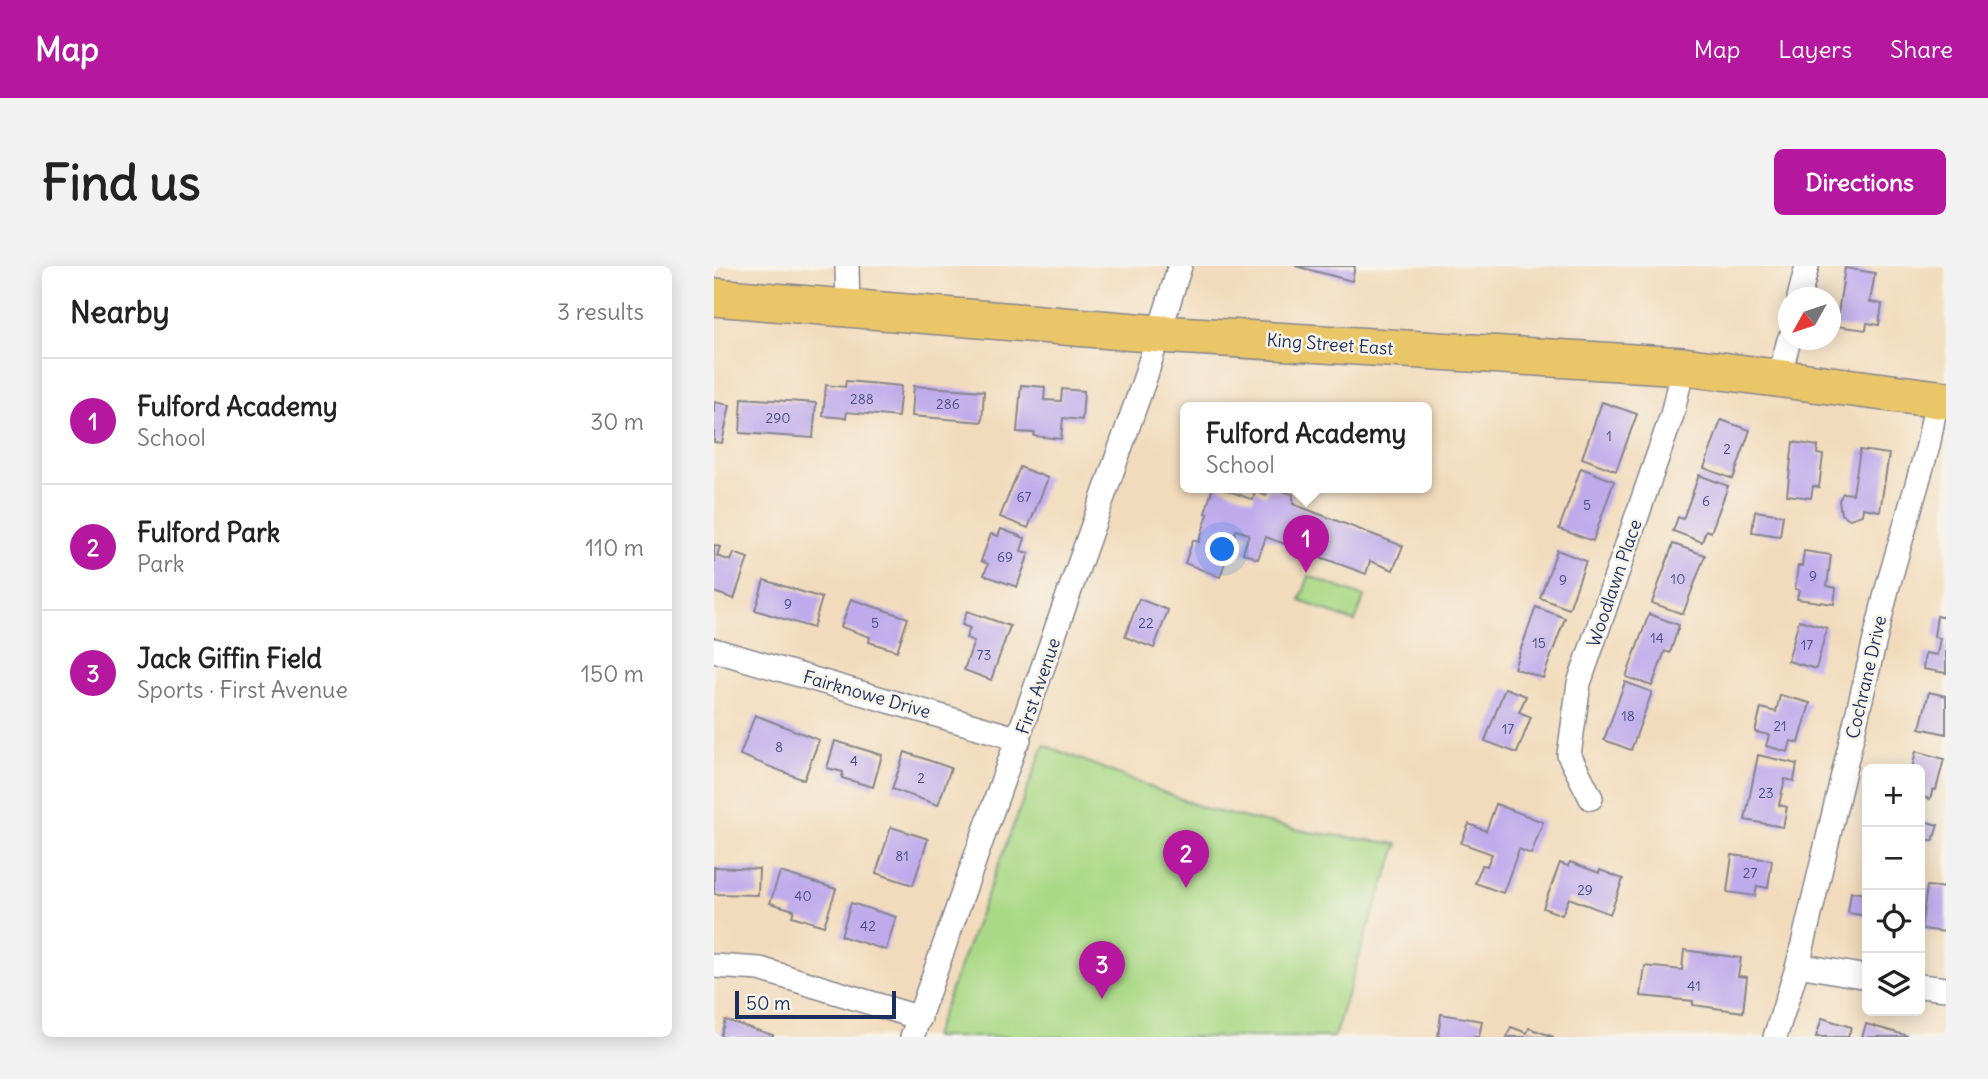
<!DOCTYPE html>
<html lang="en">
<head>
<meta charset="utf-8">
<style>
  :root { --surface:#fff; --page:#f2f2f2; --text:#222; --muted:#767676; --line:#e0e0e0; --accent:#b5179e }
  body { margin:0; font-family:Delius,sans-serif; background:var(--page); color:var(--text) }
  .controls { position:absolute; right:21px; bottom:21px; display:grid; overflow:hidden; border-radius:10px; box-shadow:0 4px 18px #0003 }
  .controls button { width:63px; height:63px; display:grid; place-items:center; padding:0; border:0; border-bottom:2px solid var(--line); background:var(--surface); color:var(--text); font:35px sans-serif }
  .compass { position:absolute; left:1064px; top:21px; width:63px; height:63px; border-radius:50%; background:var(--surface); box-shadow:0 4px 18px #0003; rotate:230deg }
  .scale { position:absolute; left:21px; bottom:18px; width:161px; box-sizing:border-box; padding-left:7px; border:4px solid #1b2f5e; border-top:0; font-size:19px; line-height:24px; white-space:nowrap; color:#1b2f5e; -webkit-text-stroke:5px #f7f3e8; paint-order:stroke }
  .you { position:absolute; left:509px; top:284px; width:24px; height:24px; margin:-18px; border:5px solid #fff; border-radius:50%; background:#1a73e8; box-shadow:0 0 0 10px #1a73e833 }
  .badge { display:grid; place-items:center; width:46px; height:46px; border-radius:50%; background:var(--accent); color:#fff; font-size:23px; font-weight:700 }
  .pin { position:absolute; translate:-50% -58px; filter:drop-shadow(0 2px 4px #0008) }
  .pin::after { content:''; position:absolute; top:37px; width:24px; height:21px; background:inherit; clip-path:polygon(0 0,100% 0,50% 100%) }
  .popup { position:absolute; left:466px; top:136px; width:252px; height:91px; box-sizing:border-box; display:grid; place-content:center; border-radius:10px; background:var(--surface); filter:drop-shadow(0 2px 5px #0005); font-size:23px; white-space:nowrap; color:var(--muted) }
  .popup b { font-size:26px; color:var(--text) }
  .popup::after { content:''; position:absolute; left:50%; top:100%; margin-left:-14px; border:14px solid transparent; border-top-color:var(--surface) }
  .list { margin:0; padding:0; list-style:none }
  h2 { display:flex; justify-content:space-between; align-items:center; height:91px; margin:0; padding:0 28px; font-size:30px }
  h2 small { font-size:23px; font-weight:400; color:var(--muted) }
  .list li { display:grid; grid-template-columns:46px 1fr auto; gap:21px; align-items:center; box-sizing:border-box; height:126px; padding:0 28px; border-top:2px solid var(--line) }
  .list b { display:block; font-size:26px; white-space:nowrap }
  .list p { margin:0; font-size:23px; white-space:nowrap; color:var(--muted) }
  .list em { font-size:23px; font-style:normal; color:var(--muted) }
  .icon { flex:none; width:38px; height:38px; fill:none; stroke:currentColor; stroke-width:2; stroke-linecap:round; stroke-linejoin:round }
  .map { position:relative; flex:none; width:1232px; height:771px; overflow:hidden; border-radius:10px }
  header { display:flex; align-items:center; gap:42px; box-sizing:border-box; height:98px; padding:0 35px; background:var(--accent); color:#fff }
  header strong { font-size:33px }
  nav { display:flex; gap:38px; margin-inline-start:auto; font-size:24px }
  .intro { display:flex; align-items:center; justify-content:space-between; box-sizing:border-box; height:168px; padding:0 42px }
  h1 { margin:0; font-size:49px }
  .button { padding:18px 32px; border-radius:10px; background:var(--accent); color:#fff; font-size:24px; font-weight:700 }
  main { display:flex; gap:42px; padding:0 42px }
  aside { flex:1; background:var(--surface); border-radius:10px; box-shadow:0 4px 18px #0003 }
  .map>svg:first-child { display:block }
  .green { fill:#aad986; stroke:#628472; stroke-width:2 }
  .building { fill:#bfaaec }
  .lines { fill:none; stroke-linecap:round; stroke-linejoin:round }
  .street-casing { stroke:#86858d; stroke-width:26 }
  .primary-casing { stroke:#86858d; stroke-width:40 }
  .street { stroke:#fff; stroke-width:23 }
  .primary { stroke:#ebc669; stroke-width:37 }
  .labels { text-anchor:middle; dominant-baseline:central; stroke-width:5; stroke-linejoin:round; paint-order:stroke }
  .number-label { font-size:14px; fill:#444e82 }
  .street-label { font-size:18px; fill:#1b2f5e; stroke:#f7f3e8 }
</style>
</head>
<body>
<header>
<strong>Map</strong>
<nav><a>Map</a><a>Layers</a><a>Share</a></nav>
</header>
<div class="intro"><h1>Find us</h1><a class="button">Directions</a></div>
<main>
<aside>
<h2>Nearby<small>3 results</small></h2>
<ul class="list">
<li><span class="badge">1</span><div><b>Fulford Academy</b><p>School</p></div><em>30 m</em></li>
<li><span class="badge">2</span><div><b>Fulford Park</b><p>Park</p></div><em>110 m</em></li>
<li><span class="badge">3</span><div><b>Jack Giffin Field</b><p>Sports · First Avenue</p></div><em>150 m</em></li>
</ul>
</aside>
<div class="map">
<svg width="1232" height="771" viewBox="0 0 1232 771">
  <rect width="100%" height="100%" fill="#f7f3e8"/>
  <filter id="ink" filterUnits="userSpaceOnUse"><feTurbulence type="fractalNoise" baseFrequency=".0143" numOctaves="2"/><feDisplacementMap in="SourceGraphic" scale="14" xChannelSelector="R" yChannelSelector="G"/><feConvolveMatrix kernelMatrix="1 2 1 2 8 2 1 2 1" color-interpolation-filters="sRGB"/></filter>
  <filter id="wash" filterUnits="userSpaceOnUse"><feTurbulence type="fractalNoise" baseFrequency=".00686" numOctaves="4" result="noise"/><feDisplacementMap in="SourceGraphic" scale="28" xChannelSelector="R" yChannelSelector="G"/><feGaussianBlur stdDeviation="1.57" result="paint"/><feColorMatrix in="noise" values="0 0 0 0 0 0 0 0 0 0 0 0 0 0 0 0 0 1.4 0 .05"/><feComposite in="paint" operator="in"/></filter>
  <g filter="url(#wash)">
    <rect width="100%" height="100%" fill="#f2dbbc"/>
    <g class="green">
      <path d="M595,310L650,331L641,356L586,335Z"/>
      <path d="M330,479L492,543L595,566L684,578L653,665L620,771H219Z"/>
    </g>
    <g id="blocks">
      <g class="building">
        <path d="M581,0H641L638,15Z"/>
        <path d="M1131,2L1161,7L1156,36L1168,38L1165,59L1153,57L1152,64L1122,60Z"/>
        <path d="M132,115L187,120L184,151L133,146L132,152L109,150L112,119L131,121Z"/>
        <path d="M307,119L331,121L330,134L347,135L348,123L370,125L368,154L349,152L347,173L320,170L321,167L303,166Z"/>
        <path d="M200,120L270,125L268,156L198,150Z"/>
        <path d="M28,132L102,137L99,172L26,167Z"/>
        <path d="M0,136L16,139L8,177L0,176Z"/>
        <path d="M888,136L923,148L902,205L868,192Z"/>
        <path d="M1007,154L1036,164L1019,213L990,202Z"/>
        <path d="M1079,176L1104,180L1103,188L1109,189L1105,221L1099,220L1097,232L1073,229Z"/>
        <path d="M1146,184L1175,188L1166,245L1149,242L1148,249L1136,253L1127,248L1125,234L1129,227L1139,228Z"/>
        <path d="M306,201L334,212L314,262L286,251Z"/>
        <path d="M867,202L900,215L879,275L845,263Z"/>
        <path d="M985,209L1014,220L997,266L992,264L988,276L959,265L964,251L969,253Z"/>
        <path d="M499,221H505L539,234L541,225L552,230L555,222L579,228V238L689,280L679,304L656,295L652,308L552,271L544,293L529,287L535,268L522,264L506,311L471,297L479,274L485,276L494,248L491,247Z"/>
        <path d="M1041,245L1069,249L1066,270L1038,266Z"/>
        <path d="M287,263L311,272L307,285L315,287L303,321L270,309L274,298L267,295L277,268L284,270Z"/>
        <path d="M959,278L991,289L969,348L938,337Z"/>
        <path d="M0,279L6,281L3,290L17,295L20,287L34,292L20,333L0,326Z"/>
        <path d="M843,284L872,295L855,343L826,332Z"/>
        <path d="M1090,285L1117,289L1113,320L1122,322L1120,338L1083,333L1085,324L1081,323L1084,300H1088Z"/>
        <path d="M50,314L108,332L99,362L41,344Z"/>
        <path d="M137,333L194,352L183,385L155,376L156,371L127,361Z"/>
        <path d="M425,333L454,344L440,382L411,371Z"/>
        <path d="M822,341L851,352L829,412L800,402Z"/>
        <path d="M253,345L296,360L277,414L250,404L260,375L252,372L256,362L248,359Z"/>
        <path d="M935,348L965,359L956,387L951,385L938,420L912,411Z"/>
        <path d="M1223,350L1232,352V407L1209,403L1211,387L1223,389L1226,372L1220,371Z"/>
        <path d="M1085,354L1113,362L1102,403L1074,395Z"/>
        <path d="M911,416L938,426L917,484L890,474Z"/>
        <path d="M791,422L812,430L805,446L817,451L803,487L771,475Z"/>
        <path d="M1215,426L1232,430V468L1206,462Z"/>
        <path d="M1066,429L1096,437L1085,477L1077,475L1074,486L1052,480L1055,469L1041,466L1047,442L1062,446Z"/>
        <path d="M41,449L105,474L90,514L26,489Z"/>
        <path d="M121,475L168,489L159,521L128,512L129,506L113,502Z"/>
        <path d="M1202,485L1230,493L1222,524L1219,523L1216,533L1206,530V503H1198Z"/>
        <path d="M191,486L237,502L224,539L178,523Z"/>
        <path d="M1044,489L1083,498L1080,515L1071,513L1065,539L1073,541L1069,561L1031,554Z"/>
        <path d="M782,538L829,556L817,588L805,583L789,627L761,617L768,599L773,600L778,588L747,577L755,558L772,565Z"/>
        <path d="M1206,554L1224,559L1219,575L1211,573L1207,587Z"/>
        <path d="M177,561L214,573L199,619L162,607Z"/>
        <path d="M1018,589L1058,594L1054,622L1043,620L1041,630L1013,626Z"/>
        <path d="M856,596L885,607L886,604L909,613L896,648L855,632L848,649L829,642L846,597L854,600Z"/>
        <path d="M0,601L45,603L44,629L0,628Z"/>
        <path d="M66,606L122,623L110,660L78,650L80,644L56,637Z"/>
        <path d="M1213,620L1232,622V666L1207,663Z"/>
        <path d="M1137,626L1153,628V650L1134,647Z"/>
        <path d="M137,637L182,651L172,684L127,670Z"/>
        <path d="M970,684L1027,692L1024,710L1033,711L1029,746L979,739V735L927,730L931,700L968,704Z"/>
        <path d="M727,748L768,755L765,771H724Z"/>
        <path d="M1108,752L1137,761L1134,771H1102Z"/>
        <path d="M11,754L59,769L58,771H6Z"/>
        <path d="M1152,758L1194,770V771H1148Z"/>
        <path d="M797,761L813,767L815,762L840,771H793Z"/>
      </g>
    </g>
  </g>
  <g filter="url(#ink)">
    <use href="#blocks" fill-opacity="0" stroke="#86858d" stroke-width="2"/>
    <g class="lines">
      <defs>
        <g id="street">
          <path d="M133,0L134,42"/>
          <path d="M1085,32L1093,0"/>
          <path d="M1065,111L1075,74"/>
          <path d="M0,384L305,473"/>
          <path d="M877,532L855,489L865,417L958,149L969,100"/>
          <path d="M1084,699L1153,711"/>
          <path d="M0,700L46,703L206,752"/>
          <path d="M1206,720L1232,723"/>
          <path d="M198,771L430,115L466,0"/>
          <path d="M1061,771L1084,699L1173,323L1214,180L1223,132"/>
        </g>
        <path id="primary" d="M0,31L446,68L969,100L1232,134"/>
      </defs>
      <use href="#street" class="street-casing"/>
      <use href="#primary" class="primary-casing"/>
      <use href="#street" class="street"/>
      <use href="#primary" class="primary"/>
    </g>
  </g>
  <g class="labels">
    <g class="number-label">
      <text x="148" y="133">288</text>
      <text x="234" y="138">286</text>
      <text x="64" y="152">290</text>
      <text x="895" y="170">1</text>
      <text x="1013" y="183">2</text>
      <text x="310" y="231">67</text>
      <text x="992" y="235">6</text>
      <text x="873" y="239">5</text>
      <text x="291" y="291">69</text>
      <text x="1099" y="310">9</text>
      <text x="964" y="313">10</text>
      <text x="849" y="314">9</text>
      <text x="74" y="338">9</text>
      <text x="161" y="357">5</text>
      <text x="432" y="357">22</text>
      <text x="943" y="372">14</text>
      <text x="825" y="377">15</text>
      <text x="1093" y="379">17</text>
      <text x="270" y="389">73</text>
      <text x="914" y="450">18</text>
      <text x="1066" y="460">21</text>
      <text x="794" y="463">17</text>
      <text x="65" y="481">8</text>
      <text x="140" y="495">4</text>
      <text x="207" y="512">2</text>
      <text x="1052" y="527">23</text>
      <text x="188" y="590">81</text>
      <text x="1036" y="607">27</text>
      <text x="871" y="624">29</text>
      <text x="89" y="630">40</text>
      <text x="154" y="660">42</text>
      <text x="980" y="720">41</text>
    </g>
    <g class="street-label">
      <text transform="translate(616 78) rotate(4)">King Street East</text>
      <text transform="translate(900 317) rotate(-71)">Woodlawn Place</text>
      <text transform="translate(1152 411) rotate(-77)">Cochrane Drive</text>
      <text transform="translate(324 420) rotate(-71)">First Avenue</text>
      <text transform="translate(153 428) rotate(16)">Fairknowe Drive</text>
    </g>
  </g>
</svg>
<div class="controls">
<button>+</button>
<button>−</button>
<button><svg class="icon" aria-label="locate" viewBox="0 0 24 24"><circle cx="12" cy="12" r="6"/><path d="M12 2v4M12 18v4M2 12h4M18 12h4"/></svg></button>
<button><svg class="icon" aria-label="layers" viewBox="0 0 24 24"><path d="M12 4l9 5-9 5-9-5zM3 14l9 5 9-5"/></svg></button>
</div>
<svg class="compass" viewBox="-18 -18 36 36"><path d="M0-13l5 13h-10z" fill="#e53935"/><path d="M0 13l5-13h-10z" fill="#767676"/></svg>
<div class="scale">50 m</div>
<div class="you"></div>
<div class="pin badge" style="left:592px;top:307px">1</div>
<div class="popup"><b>Fulford Academy</b>School</div>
<div class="pin badge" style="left:472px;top:622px">2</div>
<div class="pin badge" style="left:388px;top:733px">3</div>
</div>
</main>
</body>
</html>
